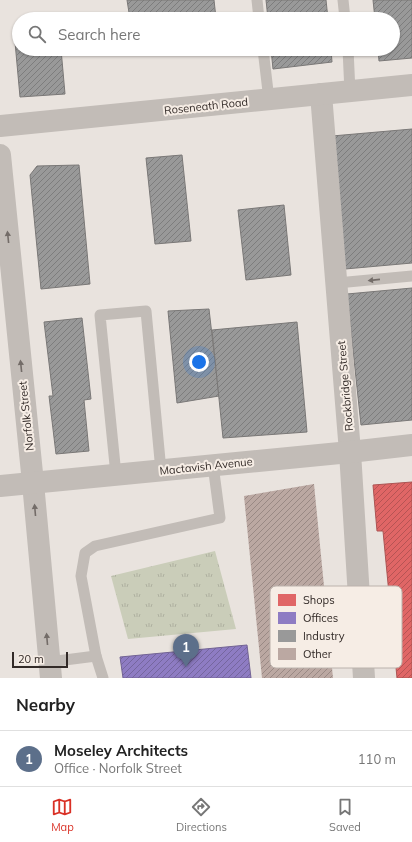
<!DOCTYPE html>
<html lang="en">
<head>
<meta charset="utf-8">
<style>
  :root { --surface:#fff; --page:#f6f6f6; --text:#222; --muted:#767676; --line:#e0e0e0; --accent:#d93025 }
  body { margin:0; font-family:Mulish,sans-serif; background:var(--page); color:var(--text) }
  .scale { position:absolute; left:12px; bottom:10px; width:56px; box-sizing:border-box; padding-left:4px; border:2px solid #322a27; border-top:0; font-size:11px; line-height:14px; white-space:nowrap; color:#322a27; -webkit-text-stroke:3px #f6ede5; paint-order:stroke }
  .you { position:absolute; left:199px; top:362px; width:14px; height:14px; margin:-10px; border:3px solid #fff; border-radius:50%; background:#1a73e8; box-shadow:0 0 0 6px #1a73e833 }
  .badge { display:grid; place-items:center; width:26px; height:26px; border-radius:50%; background:var(--accent); color:#fff; font-size:13px; font-weight:700 }
  .pin { position:absolute; translate:-50% -33px; filter:drop-shadow(0 1px 2px #0008) }
  .pin::after { content:''; position:absolute; top:21px; width:14px; height:12px; background:inherit; clip-path:polygon(0 0,100% 0,50% 100%) }
  .list { margin:0; padding:0; list-style:none }
  h2 { display:flex; justify-content:space-between; align-items:center; height:52px; margin:0; padding:0 16px; font-size:17px }
  h2 small { font-size:13px; font-weight:400; color:var(--muted) }
  .list li { display:grid; grid-template-columns:26px 1fr auto; gap:12px; align-items:center; box-sizing:border-box; height:56px; padding:0 16px; border-top:1px solid var(--line) }
  .list b { display:block; font-size:15px; white-space:nowrap }
  .list p { margin:0; font-size:13px; white-space:nowrap; color:var(--muted) }
  .list em { font-size:13px; font-style:normal; color:var(--muted) }
  .icon { flex:none; width:22px; height:22px; fill:none; stroke:currentColor; stroke-width:2; stroke-linecap:round; stroke-linejoin:round }
  .map { position:relative; flex:none; width:412px; height:678px; overflow:hidden }
  .search { position:absolute; background:var(--surface); box-shadow:0 1px 3px #0004; left:12px; right:12px; top:12px; height:44px; display:flex; align-items:center; gap:10px; box-sizing:border-box; padding:0 14px; border-radius:22px; color:var(--muted); font-size:15px }
  .sheet { height:108px; background:var(--surface) }
  nav { display:flex; justify-content:space-around; align-items:center; box-sizing:border-box; height:56px; border-top:1px solid var(--line); background:var(--surface); font-size:11px; color:var(--muted) }
  nav a { display:grid; justify-items:center; gap:2px }
  nav .on { color:var(--accent) }
  .map>svg:first-child { display:block }
  .grass { fill:url(#grass-tufts) }
  .shops { fill:url(#shops-hatch); stroke:#ac5453 }
  .offices { fill:url(#offices-hatch); stroke:#726394 }
  .industry { fill:url(#industry-hatch); stroke:#7a7877 }
  .building { fill:url(#building-hatch) }
  .lines { fill:none; stroke-linecap:round; stroke-linejoin:round }
  .lane { stroke:#c2bcb7; stroke-width:11 }
  .street { stroke:#c2bcb7; stroke-width:22 }
  .oneway { fill:#736c68 }
  .labels { text-anchor:middle; dominant-baseline:central; stroke-width:4; stroke-linejoin:round; paint-order:stroke }
  .street-label { font-size:11px; fill:#322a27; stroke:#f6ede5 }
  .key { fill:#f6ede5; stroke:#bbb2ac; stroke-width:1 }
  .key-label { font-size:11px; fill:#322a27 }
</style>
</head>
<body>
<div class="map">
<svg width="412" height="678" viewBox="0 0 412 678">
  <defs>
    <pattern id="grass-tufts" width="24" height="20" patternUnits="userSpaceOnUse"><rect width="24" height="20" fill="#cacdb9"/><path d="M3 7l-1-3M5 7V3M7 7l1-3M15 17l-1-3M17 17v-4M19 17l1-3" fill="none" stroke="#aeb09f"/></pattern>
    <pattern id="shops-hatch" width="6" height="6" patternUnits="userSpaceOnUse"><rect width="6" height="6" fill="#e06666"/><path d="M-1 1l2-2M0 6l6-6M5 7l2-2" fill="none" stroke="#b65454"/></pattern>
    <pattern id="offices-hatch" width="6" height="6" patternUnits="userSpaceOnUse"><rect width="6" height="6" fill="#8e7cc3"/><path d="M-1 1l2-2M0 6l6-6M5 7l2-2" fill="none" stroke="#75669e"/></pattern>
    <pattern id="industry-hatch" width="6" height="6" patternUnits="userSpaceOnUse"><rect width="6" height="6" fill="#999"/><path d="M-1 1l2-2M0 6l6-6M5 7l2-2" fill="none" stroke="#7d7d7d"/></pattern>
    <pattern id="building-hatch" width="6" height="6" patternUnits="userSpaceOnUse"><rect width="6" height="6" fill="#bba8a2"/><path d="M-1 1l2-2M0 6l6-6M5 7l2-2" fill="none" stroke="#998984"/></pattern>
  </defs>
  <rect width="100%" height="100%" fill="#e9e3de"/>
  <path class="grass" d="M215,551L236,629L128,639L111,576Z"/>
  <path class="shops" d="M412,482V678H397L383,531H377L373,485Z"/>
  <path class="offices" d="M247,645L251,678H123L120,657Z"/>
  <g class="industry">
    <path d="M127,0H214L216,18L204,19H130Z"/>
    <path d="M266,0H326L328,19H268Z"/>
    <path d="M373,0H412V58L379,61L378,49H393V19H375Z"/>
    <path d="M14,31H19V49H61L65,94L20,97Z"/>
    <path d="M271,49H331L332,62L273,69Z"/>
    <path d="M412,129V263L345,269L332,136Z"/>
    <path d="M182,155L191,241L155,244L146,158Z"/>
    <path d="M79,165L90,284L41,289L30,175L37,166Z"/>
    <path d="M284,205L291,275L246,280L238,210Z"/>
    <path d="M412,288V420L361,425L347,294Z"/>
    <path d="M209,309L219,396L177,403L168,311Z"/>
    <path d="M82,318L91,399L84,400L89,451L56,454L49,396H53L44,322Z"/>
    <path d="M297,322L307,432L223,438L212,330Z"/>
  </g>
  <path class="building" d="M314,484L333,678H262L244,496Z"/>
  <g class="lines">
    <g class="lane">
      <path d="M257,0L259,19"/>
      <path d="M343,0L345,19"/>
      <path d="M263,49L269,100"/>
      <path d="M348,49L350,92"/>
      <path d="M337,283L412,276"/>
      <path d="M116,475L100,315L146,311L161,471"/>
      <path d="M96,656L103,678"/>
      <path d="M49,662L96,656L81,576L85,553L95,546L220,518L213,465"/>
    </g>
    <g class="street">
      <path d="M321,94L350,452L364,678"/>
      <path d="M0,126L412,85"/>
      <path d="M0,155L33,483L51,678"/>
      <path d="M0,486L350,452L412,445"/>
    </g>
  </g>
  <defs><path id="oneway-solid" d="M-6-.8H1V-3.2L6.5 0L1 3.2V.8H-6Z"/></defs>
  <g class="oneway">
    <use href="#oneway-solid" transform="translate(8 237) rotate(-96)"/>
    <use href="#oneway-solid" transform="translate(374 280) rotate(174)"/>
    <use href="#oneway-solid" transform="translate(21 366) rotate(-96)"/>
    <use href="#oneway-solid" transform="translate(35 510) rotate(-95)"/>
    <use href="#oneway-solid" transform="translate(47 639) rotate(-95)"/>
  </g>
  <g class="labels">
    <g class="street-label">
      <text transform="translate(206 106) rotate(-6)">Roseneath Road</text>
      <text transform="translate(345 386) rotate(-95)">Rockbridge Street</text>
      <text transform="translate(26 416) rotate(-96)">Norfolk Street</text>
      <text transform="translate(206 466) rotate(-6)">Mactavish Avenue</text>
    </g>
  </g>
  <rect x="270" y="586" width="132" height="82" rx="6" class="key"/>
  <rect x="278" y="594" width="18" height="12" fill="#e06666"/>
  <rect x="278" y="612" width="18" height="12" fill="#8e7cc3"/>
  <rect x="278" y="630" width="18" height="12" fill="#999"/>
  <rect x="278" y="648" width="18" height="12" fill="#bba8a2"/>
  <g class="key-label">
    <text x="303" y="604">Shops</text>
    <text x="303" y="622">Offices</text>
    <text x="303" y="640">Industry</text>
    <text x="303" y="658">Other</text>
  </g>
</svg>
<div class="scale">20 m</div>
<div class="you"></div>
<div class="pin badge" style="left:186px;top:667px;background:#5c6f8a">1</div>
<div class="search"><svg class="icon" aria-label="search" viewBox="0 0 24 24"><circle cx="10" cy="10" r="6"/><path d="M15 15l6 6"/></svg>Search here</div>
</div>
<section class="sheet">
<h2>Nearby<small></small></h2>
<ul class="list">
<li><span class="badge" style="background:#5c6f8a">1</span><div><b>Moseley Architects</b><p>Office · Norfolk Street</p></div><em>110 m</em></li>
</ul>
</section>
<nav>
<a class="on"><svg class="icon" aria-label="map" viewBox="0 0 24 24"><path d="M3 6l6-2 6 2 6-2v14l-6 2-6-2-6 2zM9 4v14M15 6v14"/></svg>Map</a>
<a><svg class="icon" aria-label="directions" viewBox="0 0 24 24"><path d="M12 3l9 9-9 9-9-9zM9 14v-3h6M13 9l2 2-2 2"/></svg>Directions</a>
<a><svg class="icon" aria-label="saved" viewBox="0 0 24 24"><path d="M7 4h10v16l-5-4-5 4z"/></svg>Saved</a>
</nav>
</body>
</html>
